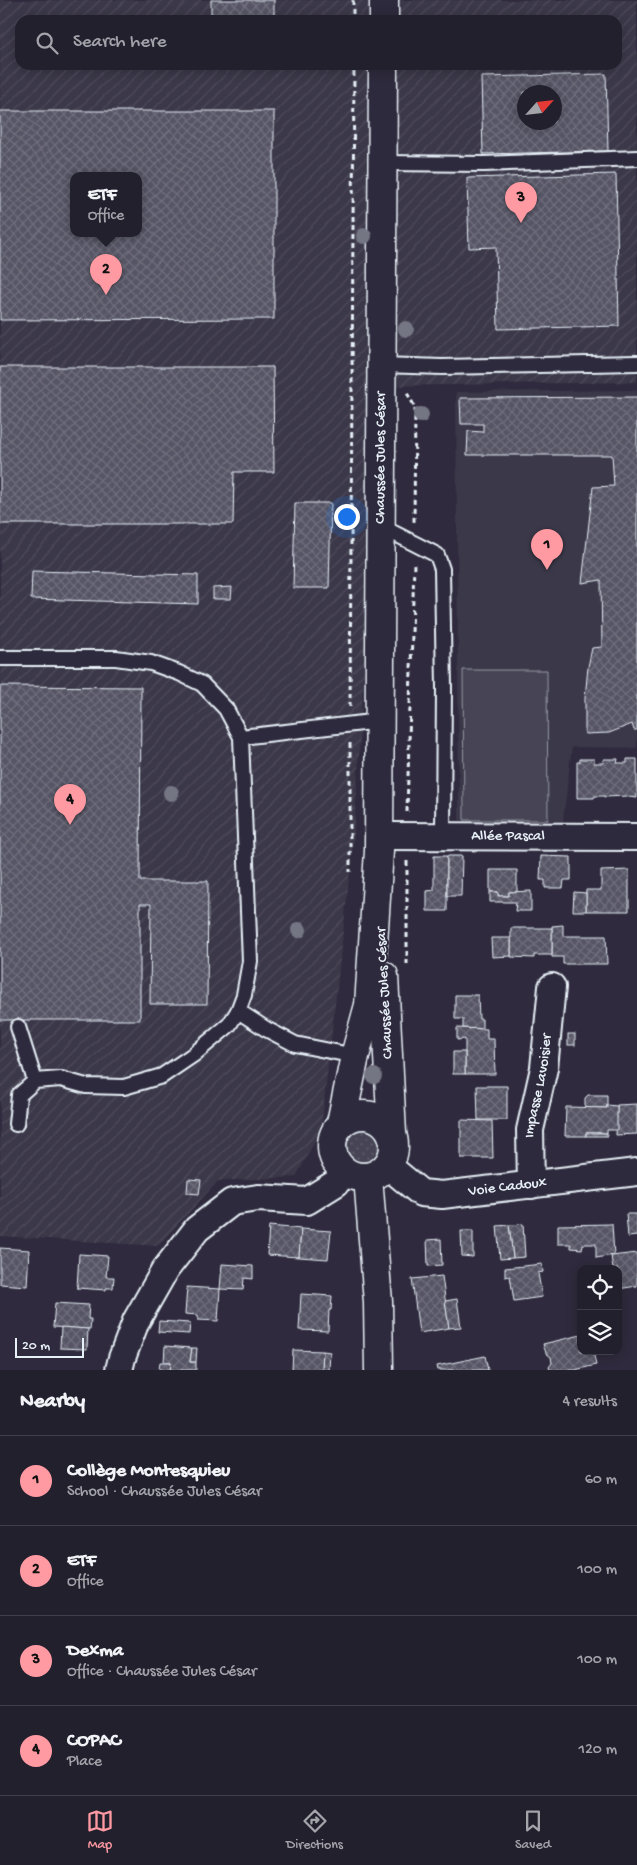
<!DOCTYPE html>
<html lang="en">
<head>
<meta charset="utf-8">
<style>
  :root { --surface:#23202e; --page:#2b2836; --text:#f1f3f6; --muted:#a3a3aa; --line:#403e4a; --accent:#ff9aa2 }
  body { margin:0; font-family:"Gochi Hand",sans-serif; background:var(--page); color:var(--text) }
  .controls { position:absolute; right:15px; bottom:15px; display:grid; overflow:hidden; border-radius:10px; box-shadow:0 2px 12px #0003 }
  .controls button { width:45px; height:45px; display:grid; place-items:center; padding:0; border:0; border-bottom:1px solid var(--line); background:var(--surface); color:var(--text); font:25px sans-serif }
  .compass { position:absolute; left:517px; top:85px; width:45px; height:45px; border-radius:50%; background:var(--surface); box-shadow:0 2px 12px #0003; rotate:63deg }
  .scale { position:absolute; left:15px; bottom:12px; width:69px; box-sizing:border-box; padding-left:5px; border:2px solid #e8f1f8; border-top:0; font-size:14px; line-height:18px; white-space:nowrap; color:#e8f1f8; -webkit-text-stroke:4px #2f2a3d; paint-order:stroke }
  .you { position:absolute; left:346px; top:516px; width:18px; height:18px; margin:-12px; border:4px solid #fff; border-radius:50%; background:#1a73e8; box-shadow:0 0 0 8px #1a73e833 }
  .badge { display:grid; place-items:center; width:32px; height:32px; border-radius:50%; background:var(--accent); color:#111; font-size:16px; font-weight:700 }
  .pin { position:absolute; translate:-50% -41px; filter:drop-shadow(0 1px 2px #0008) }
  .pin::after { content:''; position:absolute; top:26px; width:18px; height:15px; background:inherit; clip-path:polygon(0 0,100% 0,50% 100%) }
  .popup { position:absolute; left:70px; top:172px; width:72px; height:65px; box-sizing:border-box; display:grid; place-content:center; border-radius:10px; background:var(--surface); filter:drop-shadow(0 1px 4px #0005); font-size:16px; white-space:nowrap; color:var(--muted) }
  .popup b { font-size:19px; color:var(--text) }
  .popup::after { content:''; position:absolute; left:50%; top:100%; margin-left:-10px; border:10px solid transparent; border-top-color:var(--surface) }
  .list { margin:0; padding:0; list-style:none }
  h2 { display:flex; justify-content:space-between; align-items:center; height:65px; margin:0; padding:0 20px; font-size:21px }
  h2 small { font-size:16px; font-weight:400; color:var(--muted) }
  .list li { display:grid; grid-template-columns:32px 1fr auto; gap:15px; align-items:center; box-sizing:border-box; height:90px; padding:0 20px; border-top:1px solid var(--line) }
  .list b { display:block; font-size:19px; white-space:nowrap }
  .list p { margin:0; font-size:16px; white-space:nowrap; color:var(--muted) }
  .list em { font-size:16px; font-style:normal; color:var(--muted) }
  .icon { flex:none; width:28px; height:28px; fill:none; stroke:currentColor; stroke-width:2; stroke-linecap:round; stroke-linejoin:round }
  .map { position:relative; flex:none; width:637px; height:1370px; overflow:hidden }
  .search { position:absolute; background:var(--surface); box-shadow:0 2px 12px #0003; left:15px; right:15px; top:15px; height:55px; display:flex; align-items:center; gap:12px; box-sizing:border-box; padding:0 18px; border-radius:15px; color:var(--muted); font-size:19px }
  .sheet { height:425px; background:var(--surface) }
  nav { display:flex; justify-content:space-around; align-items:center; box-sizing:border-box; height:70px; border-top:1px solid var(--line); background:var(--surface); font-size:14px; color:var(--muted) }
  nav a { display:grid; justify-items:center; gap:2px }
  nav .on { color:var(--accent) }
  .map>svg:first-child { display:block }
  .built { fill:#3b3749 }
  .industrial { fill:url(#industrial-furrows); fill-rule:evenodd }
  .grass { fill:url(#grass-dots); stroke:#979aa6 }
  .pitch { fill:#464455; stroke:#979aa6 }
  .building { fill:url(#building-cross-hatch); stroke:#e8f1f8; fill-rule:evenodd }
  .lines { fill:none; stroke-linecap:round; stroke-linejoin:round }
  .service-casing { stroke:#e8f1f8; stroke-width:18 }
  .minor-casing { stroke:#e8f1f8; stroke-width:30 }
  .tertiary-casing { stroke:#e8f1f8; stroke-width:31 }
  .path { stroke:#e8f1f8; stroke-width:3; stroke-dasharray:5 4; stroke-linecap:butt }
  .service { stroke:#2f2a3d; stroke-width:14 }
  .minor { stroke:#2f2a3d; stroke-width:26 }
  .tertiary { stroke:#2f2a3d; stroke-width:28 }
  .tree { fill:#757684 }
  .labels { text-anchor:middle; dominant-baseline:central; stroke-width:4; stroke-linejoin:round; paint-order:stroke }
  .street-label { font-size:15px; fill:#e8f1f8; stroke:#2f2a3d }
</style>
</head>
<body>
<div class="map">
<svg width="637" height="1370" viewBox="0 0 637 1370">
  <defs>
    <pattern id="industrial-furrows" width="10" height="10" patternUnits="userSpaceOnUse" patternTransform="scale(1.25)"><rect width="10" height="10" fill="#3b3749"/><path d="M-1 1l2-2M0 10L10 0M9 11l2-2" fill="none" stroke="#4e4b5b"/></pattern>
    <pattern id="grass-dots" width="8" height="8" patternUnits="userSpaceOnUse" patternTransform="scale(1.25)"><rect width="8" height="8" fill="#464455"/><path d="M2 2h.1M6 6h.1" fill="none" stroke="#615f6e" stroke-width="1.8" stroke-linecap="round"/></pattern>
    <pattern id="building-cross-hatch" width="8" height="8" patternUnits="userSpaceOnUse" patternTransform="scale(1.25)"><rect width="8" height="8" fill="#575565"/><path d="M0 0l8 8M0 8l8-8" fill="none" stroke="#6f6e7c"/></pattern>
  </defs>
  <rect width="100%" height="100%" fill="#2f2a3d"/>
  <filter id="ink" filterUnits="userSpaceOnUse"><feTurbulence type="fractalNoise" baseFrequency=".02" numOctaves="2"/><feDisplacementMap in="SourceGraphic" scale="10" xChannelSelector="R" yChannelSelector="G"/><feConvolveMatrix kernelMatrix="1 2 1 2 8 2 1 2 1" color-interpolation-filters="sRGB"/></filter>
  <g filter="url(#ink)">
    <path class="built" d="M637,390V748L572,747L563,821L459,820L456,392Z"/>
    <path class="industrial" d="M0,0H637V382L382,386L354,835L321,1130L296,1177L218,1181L158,1246L0,1236ZM20,20H617V65H20ZM524,92H554V122H524ZM74,176H138V234H74Z"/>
    <circle class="grass" cx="363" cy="1146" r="16"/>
    <path class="pitch" d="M463,670H547L548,820H464Z"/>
    <g class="building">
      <rect x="211" y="0" width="63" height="20"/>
      <path d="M606,74L608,151L483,154L481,77ZM524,92H554V122H524Z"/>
      <path d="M0,111H274V319L0,320ZM74,176H138V234H74Z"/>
      <path d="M616,174L619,326L498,329L496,247L469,248L467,178Z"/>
      <path d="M0,367H273L274,472H234L233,524H0Z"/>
      <path d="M637,397V730H634L632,724L609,733L585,734V698L588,667L592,648L602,647L601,580L582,583L593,487L614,486L612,455H467L468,431L483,432V424H461L460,398Z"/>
      <path d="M295,503H331L329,588H293Z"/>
      <path d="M32,571L198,575V604L31,599Z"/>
      <path d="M232,587L231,599H213V588Z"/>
      <path d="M0,686L141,687L140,881H208L207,1004H150L151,904H140V1020H0Z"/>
      <path d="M580,759H594V763H603L604,759H618L617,763H627V759H637V798L628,797V796L604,797V796H595L594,798H577V762H580Z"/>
      <path d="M434,856H447V911H427V891L434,890Z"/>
      <path d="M447,856H462L461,896H447Z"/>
      <path d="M541,856L571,857V880H564L563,888H545V880H540Z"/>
      <path d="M490,870H517V892H509V896H498V892H490Z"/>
      <path d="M629,870V911H586V890H601V871Z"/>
      <path d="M531,891V911H515L516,902H490V892H498V896H509V892Z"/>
      <path d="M574,892L586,893V911H573Z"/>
      <path d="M563,925V936H606L607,964H563V957H552V926Z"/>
      <path d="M511,928H552V955H534V958L511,957Z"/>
      <path d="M491,938H511V956L492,957Z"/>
      <path d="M455,995H478L479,1019H482V1029L463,1028V1019H455Z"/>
      <path d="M457,1028L487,1029V1039H494L495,1074H465V1039L457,1040Z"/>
      <rect x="568" y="1034" width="7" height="11"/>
      <rect x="453" y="1052" width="12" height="22"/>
      <path d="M477,1086H507V1120H478Z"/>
      <path d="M588,1095H607V1108H585V1098Z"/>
      <path d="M637,1104V1134L616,1135L617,1105Z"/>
      <path d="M607,1105L617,1106V1130H607V1133H586V1136H565L566,1107L607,1108Z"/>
      <path d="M461,1120L492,1121L493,1158H461Z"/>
      <rect x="586" y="1133" width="21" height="3"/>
      <path d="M188,1179L201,1180L199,1194L187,1193Z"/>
      <path d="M626,1214H637V1236L628,1237Z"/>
      <path d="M523,1224L525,1257L513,1258L509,1225Z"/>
      <path d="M612,1224L614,1255L596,1258V1244H583L582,1249L571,1248V1244H558V1225Z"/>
      <path d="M509,1225L513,1258L500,1259L497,1226Z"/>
      <path d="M269,1226L301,1229L299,1257L267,1255Z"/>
      <path d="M301,1229L331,1231L328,1259L299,1257Z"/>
      <path d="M461,1231H473V1257L462,1256Z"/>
      <path d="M441,1239L442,1265L428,1266L427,1240Z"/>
      <path d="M0,1248L29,1250L27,1286L0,1284Z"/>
      <path d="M637,1253V1286L618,1289V1269H613L611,1256Z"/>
      <path d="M79,1254L108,1256L106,1277H114L113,1288H106V1290L77,1288Z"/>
      <path d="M222,1264L253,1266V1279L244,1278L243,1290L220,1289Z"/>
      <path d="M542,1264L543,1272L538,1273L542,1297L514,1301L510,1276L505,1277V1268Z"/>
      <path d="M442,1276L449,1328L419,1333L412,1279Z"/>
      <path d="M187,1287L220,1289L218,1321L198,1320V1315L185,1314Z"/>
      <path d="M301,1294L332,1296L331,1310H329L328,1331L299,1330Z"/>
      <path d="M457,1299L461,1327L449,1328L445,1301Z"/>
      <path d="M55,1303L89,1305L88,1319H91L90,1329L53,1327Z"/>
      <path d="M159,1321L190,1323L189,1334L158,1332Z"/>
      <path d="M61,1327L88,1329L87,1349L60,1348Z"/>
      <path d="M581,1335V1351H593L596,1365L575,1370H550L549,1367L552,1363L551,1357L546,1353L543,1344Z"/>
      <path d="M165,1346L192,1348L190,1362H196V1370H170L171,1362H164Z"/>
      <path d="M192,1348H197L196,1362H190Z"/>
      <path d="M293,1350L323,1351L322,1370H292Z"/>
      <path d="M323,1351L330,1352L329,1370H322Z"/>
      <path d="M485,1356L488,1370H438L437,1366Z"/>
      <path d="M160,1362H171L170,1370H159Z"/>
    </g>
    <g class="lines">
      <defs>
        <g id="service">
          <path d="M383,163L484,164L637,158"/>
          <path d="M382,365L442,367L637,363"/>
          <path d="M380,526L437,555L442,569L444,688L443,836"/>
          <path d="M0,658H116L151,663L179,673L202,684L226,709L241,737L250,961L244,995L238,1011L229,1025L193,1055L162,1076L124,1087L86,1086L61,1079L35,1081L19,1095L16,1124"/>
          <path d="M241,737L380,721"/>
          <path d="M238,1011L266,1029L295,1044L355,1056"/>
          <path d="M18,1027L35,1081"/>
        </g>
        <g id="minor">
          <path id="s1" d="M379,836L637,837"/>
          <path id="s2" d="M387,1165L421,1193L442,1195L637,1172"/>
          <path id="s3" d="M531,1185L530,1130L544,1068L552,987"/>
          <path d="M119,1370L122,1358L136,1321L165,1270L197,1229L232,1202L258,1198L307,1201L336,1183L344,1171"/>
        </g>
        <g id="tertiary">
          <path d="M384,20V0"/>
          <path d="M384,976L392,1134"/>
          <circle cx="363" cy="1146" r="31"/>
          <path id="s4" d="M341,1123L355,1056L369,1005L379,851L383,65"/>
          <path d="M368,1177L378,1302L379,1370"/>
        </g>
      </defs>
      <use href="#service" class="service-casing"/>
      <use href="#minor" class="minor-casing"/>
      <use href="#tertiary" class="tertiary-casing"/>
      <g class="path">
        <path d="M353,0V20"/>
        <path d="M407,393L415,407L414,524"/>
        <path d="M350,707L354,65"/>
        <path d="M350,743V872"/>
        <path d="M407,812L414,563"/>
        <path d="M407,861V964"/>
      </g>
      <use href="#service" class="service"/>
      <use href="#minor" class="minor"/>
      <use href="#tertiary" class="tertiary"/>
    </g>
    <g class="tree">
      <circle cx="364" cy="236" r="8"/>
      <circle cx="406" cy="329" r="8"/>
      <circle cx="421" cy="415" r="8"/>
      <circle cx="171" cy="793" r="8"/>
      <circle cx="299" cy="930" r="8"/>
      <circle cx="374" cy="1076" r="8"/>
    </g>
  </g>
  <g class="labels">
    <g class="street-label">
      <text stroke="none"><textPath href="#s4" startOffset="669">Chaussée Jules César</textPath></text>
      <text stroke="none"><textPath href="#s1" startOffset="129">Allée Pascal</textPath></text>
      <text transform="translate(385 993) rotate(-93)">Chaussée Jules César</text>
      <text stroke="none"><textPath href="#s3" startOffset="100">Impasse Lavoisier</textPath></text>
      <text stroke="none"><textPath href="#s2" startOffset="131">Voie Cadoux</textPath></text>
    </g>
  </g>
</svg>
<div class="controls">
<button><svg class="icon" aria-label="locate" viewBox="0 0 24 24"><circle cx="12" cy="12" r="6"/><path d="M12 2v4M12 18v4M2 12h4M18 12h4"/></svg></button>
<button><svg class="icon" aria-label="layers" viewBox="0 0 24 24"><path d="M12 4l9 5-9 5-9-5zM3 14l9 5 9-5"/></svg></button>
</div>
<svg class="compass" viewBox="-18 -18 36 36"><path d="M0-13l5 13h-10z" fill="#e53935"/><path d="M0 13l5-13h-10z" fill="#a3a3aa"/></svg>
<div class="scale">20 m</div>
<div class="you"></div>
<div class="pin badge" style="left:547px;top:570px">1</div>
<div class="pin badge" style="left:106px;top:295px">2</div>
<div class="popup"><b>ETF</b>Office</div>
<div class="pin badge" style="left:521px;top:223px">3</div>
<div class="pin badge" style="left:70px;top:825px">4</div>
<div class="search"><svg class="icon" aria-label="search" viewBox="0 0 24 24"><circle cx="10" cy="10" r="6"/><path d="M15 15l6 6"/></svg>Search here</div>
</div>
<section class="sheet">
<h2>Nearby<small>4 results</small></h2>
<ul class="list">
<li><span class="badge">1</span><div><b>Collège Montesquieu</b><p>School · Chaussée Jules César</p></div><em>60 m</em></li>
<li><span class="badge">2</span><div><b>ETF</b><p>Office</p></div><em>100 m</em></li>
<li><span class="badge">3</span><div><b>Dexma</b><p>Office · Chaussée Jules César</p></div><em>100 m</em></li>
<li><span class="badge">4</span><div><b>COPAC</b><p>Place</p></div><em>120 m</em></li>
</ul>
</section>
<nav>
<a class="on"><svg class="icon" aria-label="map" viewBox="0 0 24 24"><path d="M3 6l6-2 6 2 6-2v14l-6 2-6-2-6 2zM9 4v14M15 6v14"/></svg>Map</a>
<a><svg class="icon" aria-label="directions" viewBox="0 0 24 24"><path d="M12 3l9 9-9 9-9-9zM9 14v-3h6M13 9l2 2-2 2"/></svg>Directions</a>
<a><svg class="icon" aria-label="saved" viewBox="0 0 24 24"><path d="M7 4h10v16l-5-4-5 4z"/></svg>Saved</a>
</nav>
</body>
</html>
